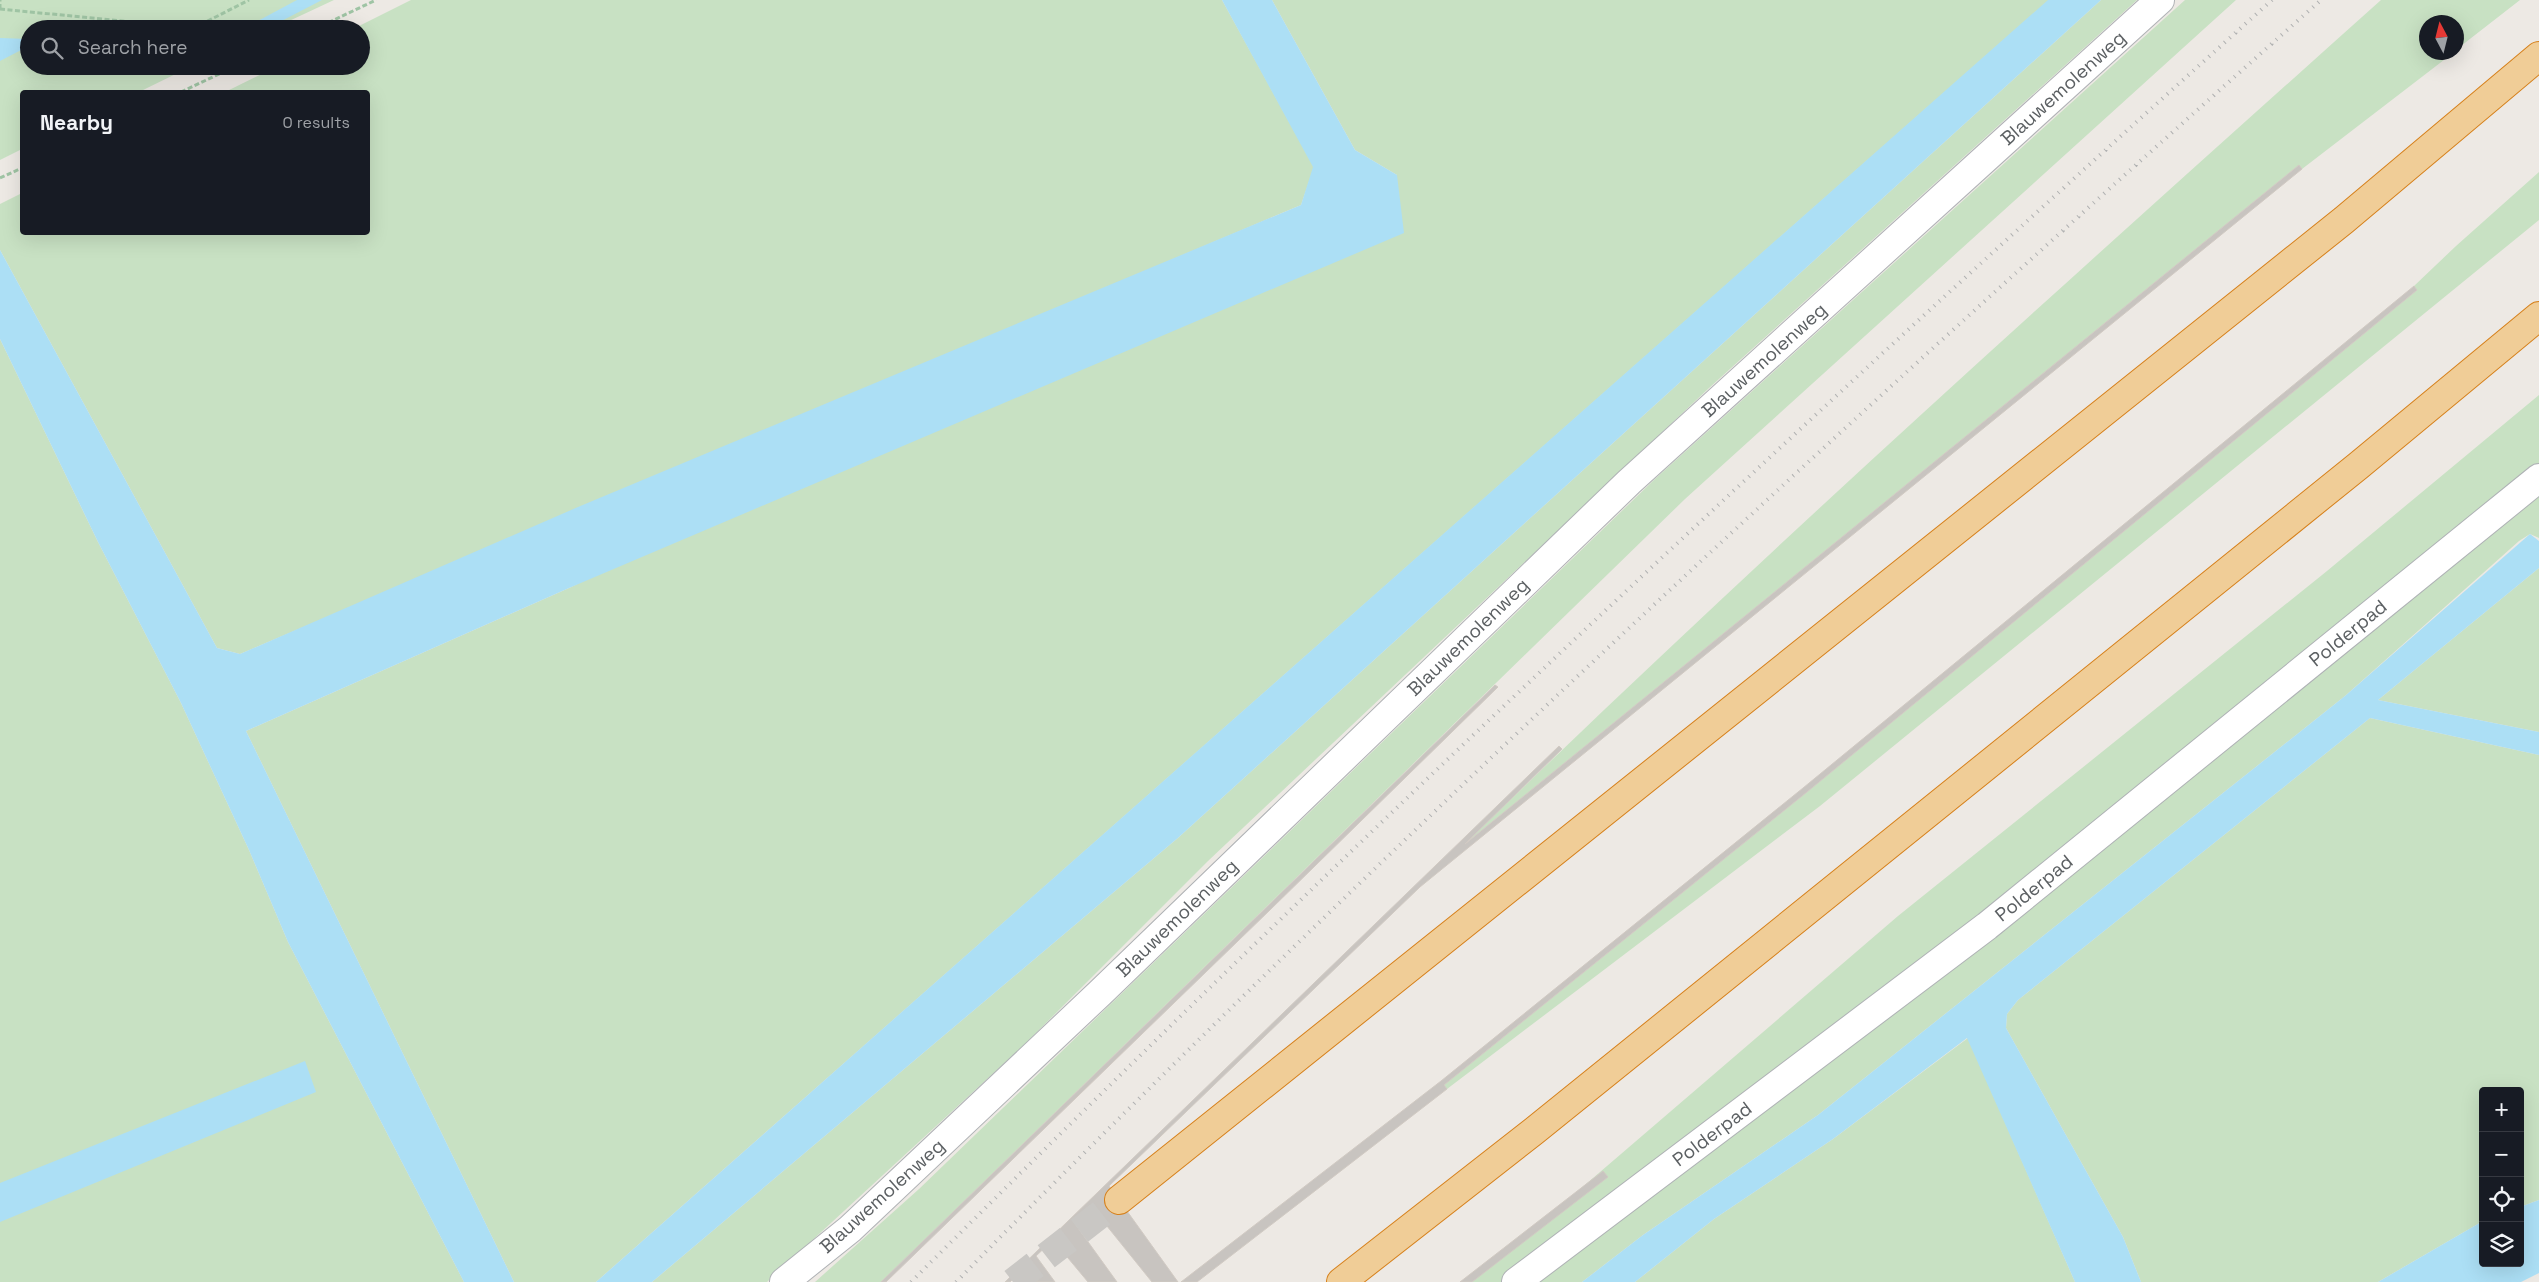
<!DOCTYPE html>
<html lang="en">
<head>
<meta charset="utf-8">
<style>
  :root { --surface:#171b24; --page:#242831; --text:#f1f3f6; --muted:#9ea1a6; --line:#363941 }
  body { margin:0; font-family:"Space Grotesk",sans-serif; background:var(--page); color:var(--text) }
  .controls { position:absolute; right:15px; bottom:15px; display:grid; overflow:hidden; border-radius:5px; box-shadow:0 5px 20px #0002 }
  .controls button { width:45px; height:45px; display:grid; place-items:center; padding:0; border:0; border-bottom:1px solid var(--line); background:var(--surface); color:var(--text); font:25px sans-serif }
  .compass { position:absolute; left:2419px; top:15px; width:45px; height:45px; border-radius:50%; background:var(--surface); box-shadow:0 5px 20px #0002; rotate:353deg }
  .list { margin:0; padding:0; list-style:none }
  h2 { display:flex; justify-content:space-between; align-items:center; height:65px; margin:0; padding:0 20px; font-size:21px }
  h2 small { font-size:16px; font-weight:400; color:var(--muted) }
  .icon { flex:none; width:28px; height:28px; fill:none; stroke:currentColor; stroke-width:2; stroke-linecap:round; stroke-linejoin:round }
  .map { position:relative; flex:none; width:2539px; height:1282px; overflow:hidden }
  .search { position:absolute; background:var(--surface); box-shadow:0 5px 20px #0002; left:20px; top:20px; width:350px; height:55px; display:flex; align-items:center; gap:12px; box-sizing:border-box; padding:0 18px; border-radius:28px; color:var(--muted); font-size:19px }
  .panel { position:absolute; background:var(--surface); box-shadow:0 5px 20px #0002; left:20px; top:90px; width:350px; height:145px; border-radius:5px }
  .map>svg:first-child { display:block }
  .green { fill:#c8e1c3 }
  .water { fill:#acdff5 }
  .building { fill:#c8c4c0; stroke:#d1cac3 }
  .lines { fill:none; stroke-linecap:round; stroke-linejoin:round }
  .highway-tunnel { stroke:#c9c7c4; stroke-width:28; stroke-dasharray:28 14; stroke-linecap:butt }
  .minor-casing { stroke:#afb2b5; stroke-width:30 }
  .highway-casing { stroke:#d6801b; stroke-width:30 }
  .path { stroke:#9fc4a4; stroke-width:3; stroke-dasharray:5 2.5; stroke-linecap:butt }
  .minor { stroke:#fff; stroke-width:28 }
  .highway { stroke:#f0cd97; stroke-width:28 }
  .rail { stroke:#b0b1b1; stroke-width:4; stroke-dasharray:1 6; stroke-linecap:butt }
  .labels { text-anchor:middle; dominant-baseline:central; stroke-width:5; stroke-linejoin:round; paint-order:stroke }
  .street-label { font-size:19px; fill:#5c6063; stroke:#fff }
</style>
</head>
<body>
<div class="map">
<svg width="2539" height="1282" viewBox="0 0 2539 1282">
  <rect width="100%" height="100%" fill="#ede9e4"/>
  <g class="green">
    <path d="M0,0H334L272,29H29V66H192L139,92H22V149L0,160Z"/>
    <path d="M411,0H1222L1314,167L1301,205L240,654L217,648L0,250V204L22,193V232H368V92H225L278,66H361V29H353Z"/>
    <path d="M1272,0H2049L596,1282H514L246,731L569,588L1397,175L1355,150Z"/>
    <path d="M2101,0H2137L1709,388L1208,861L1024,1045L767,1282H652L1179,837Z"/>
    <path d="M2185,0H2236L1685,499L881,1282H815L919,1189L1656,478Z"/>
    <path d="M2381,0H2520L2457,49L2456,22H2426V52L2453,53L2302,169L2299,165L1465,844C1762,554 2072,277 2381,0Z"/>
    <path d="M2539,172V220L1820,806L1447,1089L1444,1085L1807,792L2417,290L2414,286L2456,246Z"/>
    <path d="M0,339L98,542L181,703L249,850L288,942L464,1282H0Z"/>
    <path d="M2539,395V538L2530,534L2519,541L2345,696L1818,1115L1643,1235L1582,1282H1472L1898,916L2327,571Z"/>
    <path d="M2539,568V732L2378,700Z"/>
    <path d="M2370,718L2539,755V1200L2520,1207V1091H2483V1221L2378,1282H2141L2123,1237L2006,1028L2007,1014L2018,1000Z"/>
    <path d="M1968,1038L2075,1282H1635L1714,1219L1833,1139Z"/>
  </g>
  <g class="water">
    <path d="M297,0H322L266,29H243Z"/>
    <path d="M1222,0H1272L1355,150L1397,175L1404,233L569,588L246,731L514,1282H464L288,942L249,850L181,703L98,542L0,339V250L217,648L240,654L578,507L1301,205L1313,167Z"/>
    <path d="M2048,0H2101L1179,837L652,1282H596Z"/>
    <path d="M0,38L29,39V49L25,48L0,61Z"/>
    <path d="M2530,534L2539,541V568L2378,700L2539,732V755L2370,718L2018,1000L2007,1014L2006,1028L2123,1237L2141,1282H2075L1967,1038L1833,1139L1714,1219L1635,1282H1582L1643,1235L1818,1115L2345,696Z"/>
    <path d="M305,1061L316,1092L0,1222V1183Z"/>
    <path d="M2539,1200V1273L2521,1282H2378L2483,1221V1263H2520V1207Z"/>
  </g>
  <g class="building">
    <path d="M2299,165L2302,169L1420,887L1109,1186L1178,1282H1152L1090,1205L1073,1221L1117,1282H1088L1053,1240L1036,1256L1055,1282H1024L1018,1274L1010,1282H1005L1559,746L1562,749L1465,844Z"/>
    <path d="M2414,286L2417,290L1807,792L1444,1085L1447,1089L1197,1282H1181L1441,1081L1803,788Z"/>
    <path d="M1495,685L1498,687L1270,910L886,1282H881Z"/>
    <path d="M1603,1171L1608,1177L1472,1282H1460Z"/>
  </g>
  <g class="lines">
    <path class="highway-tunnel" d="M1013,1282L1119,1200"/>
    <defs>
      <g id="minor">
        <path d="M784,1282L850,1229L1100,993L1629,482L2160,0"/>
        <path d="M1516,1282L1987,926L2539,478"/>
      </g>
      <g id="highway">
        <path d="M1119,1200L2344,220L2539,56"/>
        <path d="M1341,1282L1534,1131L2358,466L2539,316"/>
      </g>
    </defs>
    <use href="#minor" class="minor-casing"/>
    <use href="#highway" class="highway-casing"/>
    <g class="path">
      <path d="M0,9L194,28L249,0"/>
      <path d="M0,9V0"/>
      <path d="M315,29L376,0"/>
      <path d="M181,92L236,66"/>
      <path d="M0,178L22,168"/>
    </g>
    <use href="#minor" class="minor"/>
    <use href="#highway" class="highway"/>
    <g class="rail">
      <path d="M911,1282C1352,841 1808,416 2272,0"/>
      <path d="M956,1282C1394,837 1854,414 2321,0"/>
    </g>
  </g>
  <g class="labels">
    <g class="street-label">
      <text transform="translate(2063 88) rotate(-42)">Blauwemolenweg</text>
      <text transform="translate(1764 360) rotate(-42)">Blauwemolenweg</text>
      <text transform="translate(2348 633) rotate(-39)">Polderpad</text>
      <text transform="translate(1468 637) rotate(-44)">Blauwemolenweg</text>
      <text transform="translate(2034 888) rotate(-39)">Polderpad</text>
      <text transform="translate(1177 918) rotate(-44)">Blauwemolenweg</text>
      <text transform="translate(1712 1134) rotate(-37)">Polderpad</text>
      <text transform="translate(882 1196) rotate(-42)">Blauwemolenweg</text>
    </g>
  </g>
</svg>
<div class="controls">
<button>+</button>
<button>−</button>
<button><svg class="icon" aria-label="locate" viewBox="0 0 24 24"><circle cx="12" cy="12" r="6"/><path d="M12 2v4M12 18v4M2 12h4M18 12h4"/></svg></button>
<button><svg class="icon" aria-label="layers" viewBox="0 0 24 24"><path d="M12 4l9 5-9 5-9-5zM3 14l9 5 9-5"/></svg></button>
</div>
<svg class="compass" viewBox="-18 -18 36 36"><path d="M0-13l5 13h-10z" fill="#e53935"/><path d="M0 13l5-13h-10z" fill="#9ea1a6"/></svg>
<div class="search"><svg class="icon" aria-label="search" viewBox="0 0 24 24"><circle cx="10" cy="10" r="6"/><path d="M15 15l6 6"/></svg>Search here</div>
<section class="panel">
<h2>Nearby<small>0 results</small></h2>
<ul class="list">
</ul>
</section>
</div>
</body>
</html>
